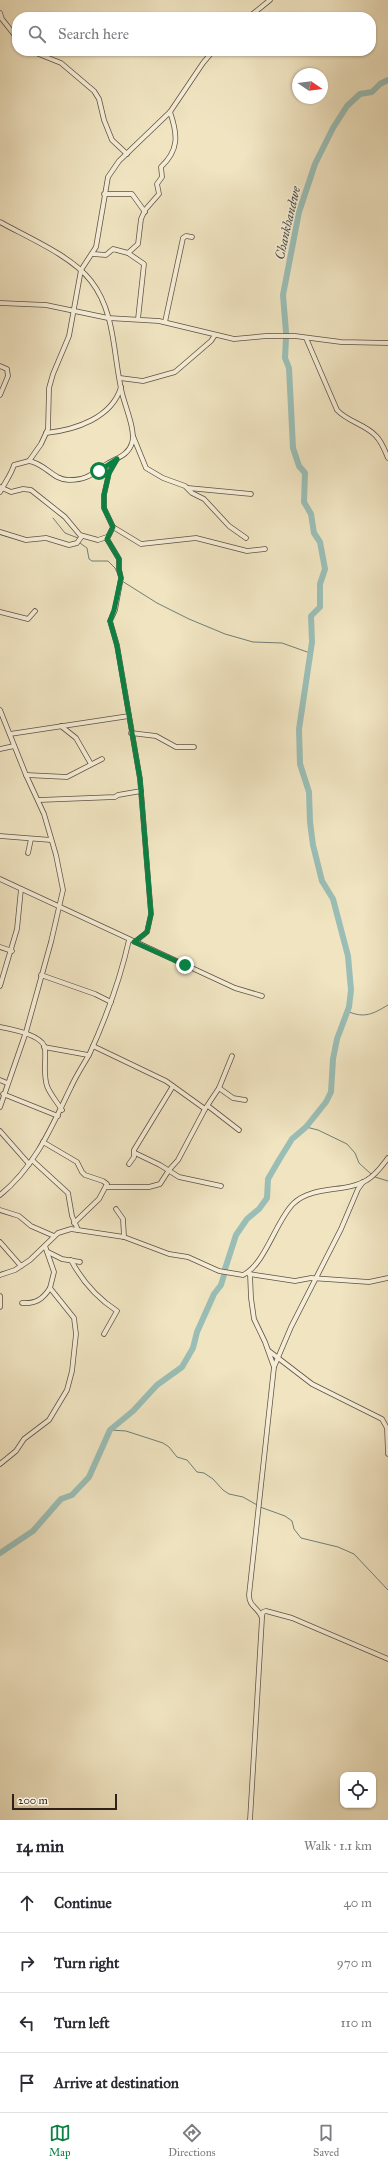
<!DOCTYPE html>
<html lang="en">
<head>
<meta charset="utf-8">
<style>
  :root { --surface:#fff; --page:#f7f7f7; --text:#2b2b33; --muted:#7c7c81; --line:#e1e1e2; --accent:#0b8043 }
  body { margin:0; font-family:"IM FELL Great Primer",serif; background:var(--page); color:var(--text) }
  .controls { position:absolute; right:12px; bottom:12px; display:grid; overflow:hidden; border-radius:8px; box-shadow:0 1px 3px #0004 }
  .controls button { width:36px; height:36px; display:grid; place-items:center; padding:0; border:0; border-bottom:1px solid var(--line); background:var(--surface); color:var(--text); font:20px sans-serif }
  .compass { position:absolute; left:292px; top:68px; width:36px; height:36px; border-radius:50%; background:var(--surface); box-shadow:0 1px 3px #0004; rotate:103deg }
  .scale { position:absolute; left:12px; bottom:10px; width:105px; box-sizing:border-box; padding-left:4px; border:2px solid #2f2119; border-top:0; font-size:11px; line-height:14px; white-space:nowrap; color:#2f2119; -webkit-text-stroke:3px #f5edd7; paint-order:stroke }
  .stop { position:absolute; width:12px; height:12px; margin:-9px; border:3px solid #0b8043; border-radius:50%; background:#fff }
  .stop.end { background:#0b8043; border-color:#fff; box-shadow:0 1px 4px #0008 }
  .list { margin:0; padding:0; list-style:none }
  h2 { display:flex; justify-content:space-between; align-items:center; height:52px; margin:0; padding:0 16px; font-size:17px }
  h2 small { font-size:13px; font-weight:400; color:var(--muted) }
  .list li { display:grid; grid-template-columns:26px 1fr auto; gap:12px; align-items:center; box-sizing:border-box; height:60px; padding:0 16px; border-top:1px solid var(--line) }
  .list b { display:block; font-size:15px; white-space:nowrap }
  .list em { font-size:13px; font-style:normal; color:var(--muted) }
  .icon { flex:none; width:22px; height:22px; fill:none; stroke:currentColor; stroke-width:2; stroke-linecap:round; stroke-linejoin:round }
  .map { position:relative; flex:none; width:388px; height:1820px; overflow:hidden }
  .search { position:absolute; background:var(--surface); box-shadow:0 1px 3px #0004; left:12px; right:12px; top:12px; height:44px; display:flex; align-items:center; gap:10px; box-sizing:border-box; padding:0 14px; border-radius:16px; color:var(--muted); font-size:15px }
  .sheet { height:292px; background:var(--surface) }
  nav { display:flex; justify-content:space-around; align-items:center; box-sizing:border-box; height:56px; border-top:1px solid var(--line); background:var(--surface); font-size:11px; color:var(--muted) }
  nav a { display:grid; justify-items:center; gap:2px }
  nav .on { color:var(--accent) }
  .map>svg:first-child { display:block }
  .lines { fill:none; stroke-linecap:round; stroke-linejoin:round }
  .stream { stroke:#6f7f77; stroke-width:1 }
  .river { stroke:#9abeb6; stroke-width:6 }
  .minor-casing { stroke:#5f5243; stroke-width:5.5 }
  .minor { stroke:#f5edd7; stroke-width:4 }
  .route { stroke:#0b8043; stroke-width:5 }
  .labels { text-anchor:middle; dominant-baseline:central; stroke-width:3; stroke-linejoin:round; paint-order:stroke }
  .water-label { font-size:13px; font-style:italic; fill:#4f5048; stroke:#f5edd7 }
</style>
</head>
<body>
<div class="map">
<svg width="388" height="1820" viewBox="0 0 388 1820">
  <rect width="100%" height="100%" fill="#f0e4c1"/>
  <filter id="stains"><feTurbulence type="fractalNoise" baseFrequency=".005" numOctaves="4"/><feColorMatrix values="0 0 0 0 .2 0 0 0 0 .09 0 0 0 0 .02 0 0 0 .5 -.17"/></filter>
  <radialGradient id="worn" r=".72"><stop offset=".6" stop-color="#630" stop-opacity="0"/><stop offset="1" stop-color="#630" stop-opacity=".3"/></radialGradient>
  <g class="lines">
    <g class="stream">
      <path d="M53,518L65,533L78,538"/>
      <path d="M80,543L87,548L89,559L92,561H108L115,568L119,577"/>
      <path d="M122,581L157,603L189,619L225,634L253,642L282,643L310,653"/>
      <path d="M347,1011C364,1019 373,1014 388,1005"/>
      <path d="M306,1127L318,1130L347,1144L355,1153L359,1163L371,1174"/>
      <path d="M375,1177L388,1181"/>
      <path d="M110,1430L126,1431L163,1443L169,1447L177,1457L187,1460L197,1472L204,1473L213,1479L223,1490L229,1494L243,1497L257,1505"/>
      <path d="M260,1507L285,1516L292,1521L294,1529L301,1538L338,1547L354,1554L388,1590"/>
    </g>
    <g class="river">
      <path d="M286,332L283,295L299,212L315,164L333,128L347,106L360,94L372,92L380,84L388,80"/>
      <path d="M225,1269L236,1235L247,1219L259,1209L267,1198L268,1179L279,1160L292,1139L306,1127L326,1102L331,1092L333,1059L337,1039L349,1007L351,990L348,956L333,899L322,881L313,845L310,822L309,792L300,764L299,729L312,642L311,616L320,607V584L325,569L320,542L314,533L311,514L304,502L305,473L299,466L293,448L289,368L285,358L286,338"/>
      <path d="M0,1553L33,1531L61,1499L72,1495L89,1477L110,1430L133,1411L157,1385L182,1367L193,1348L197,1332L214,1294L221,1285L224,1275"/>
    </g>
    <defs>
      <g id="minor">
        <path d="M0,13L2,19L17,38"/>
        <path d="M249,17L270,0"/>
        <path d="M31,51L61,63L94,91L99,99L104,120L112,140L127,154"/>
        <path d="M104,194H132L145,212"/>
        <path d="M0,222C27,237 72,256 91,281C116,313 113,356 122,393C125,406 136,431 132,443C128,456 116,458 107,464C93,473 88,480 69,480C53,480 46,464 29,461"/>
        <path d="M93,254L106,255L113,249L128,253"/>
        <path d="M0,303L46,305L108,318L159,321L234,339L266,336H295L341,342L388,343"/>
        <path d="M138,319L144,264L128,253L138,244L141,219L145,210L159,194L157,184L162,177L161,167C179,150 178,135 170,112"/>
        <path d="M165,322L183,238L186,236L192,237"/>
        <path d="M306,338L337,410C348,422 365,424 376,436C382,442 385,451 388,458"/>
        <path d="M0,366L7,369L8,376L0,395"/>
        <path d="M120,378L143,381L175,372L211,341L215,335"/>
        <path d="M46,433C75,430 112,418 121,387"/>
        <path d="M133,436L146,468L163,478L185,486L192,493L204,499L229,526L246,538"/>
        <path d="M117,459L109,473L104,495V508L113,527L107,539L119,559V569L121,578L115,610L110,621L117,645L140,779L151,914L147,932L135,942"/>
        <path d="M0,487L11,492L23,489L31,490L65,517L80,535L98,540L107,537"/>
        <path d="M188,488L251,494"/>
        <path d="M0,492C5,482 11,475 14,465L29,461L41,444L48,429L49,388L53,374L69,336L81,270L96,247L108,177L119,161L170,112L203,63L213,51"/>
        <path d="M113,527L141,544L196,538L247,551L265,549"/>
        <path d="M0,532L26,540L46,538L69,545L77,543L82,536"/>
        <path d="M0,612L28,619L35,611"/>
        <path d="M0,710L26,775L44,814L56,855L63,890L51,942L26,1032L0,1107"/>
        <path d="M61,726L76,738L91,764"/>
        <path d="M131,733L156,736L176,747H194"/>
        <path d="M10,734L129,716"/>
        <path d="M0,749L14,746"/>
        <path d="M26,775L67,777L102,759"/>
        <path d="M39,800L115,797L118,795L141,791"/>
        <path d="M0,836L51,840"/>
        <path d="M28,853L31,839"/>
        <path d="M0,879L235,988L262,996"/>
        <path d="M0,947L12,951"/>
        <path d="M41,975L95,994L111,1002"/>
        <path d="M0,986L17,929L21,889"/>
        <path d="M0,1027C11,1029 44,1035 45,1049C46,1062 43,1073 47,1086C50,1094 57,1102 62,1110"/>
        <path d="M93,1046L166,1081L205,1109"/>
        <path d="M44,1047L88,1055"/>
        <path d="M0,1080L7,1083"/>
        <path d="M219,1088L233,1098L245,1100"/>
        <path d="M3,1094L58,1116"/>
        <path d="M208,1106L239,1130"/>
        <path d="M0,1131L29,1164"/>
        <path d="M43,1142L77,1162L82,1172L85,1175L103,1181L107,1184L99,1199L74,1223"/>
        <path d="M135,1153L160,1165L179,1177L221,1186"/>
        <path d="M32,1160L68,1193L72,1216L78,1230"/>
        <path d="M129,1164L134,1157V1150L173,1086"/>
        <path d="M107,1187H149L160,1184L169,1170L178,1160L205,1109L219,1088L232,1056"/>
        <path d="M0,1195C35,1167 52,1126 71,1087C76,1076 83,1065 89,1055C106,1018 120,980 129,940"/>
        <path d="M116,1209L123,1219L124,1237"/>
        <path d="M0,1210L19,1216L31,1226L54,1236"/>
        <path d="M0,1242L21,1266"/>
        <path d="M48,1252L62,1259L80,1262"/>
        <path d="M71,1260C82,1281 97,1298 117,1311L104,1334"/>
        <path d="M249,1274L295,1281L311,1278L369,1282L388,1278"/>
        <path d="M0,1275L15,1270L30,1260L58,1233L71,1229L124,1237L169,1254L188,1257L219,1271L243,1275C265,1265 277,1218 294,1203C313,1185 346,1193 367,1180C376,1175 382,1166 388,1158"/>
        <path d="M0,1296V1307"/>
        <path d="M22,1303C36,1304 43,1299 50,1288"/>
        <path d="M269,1351L312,1384L382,1419L387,1428L388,1454"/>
        <path d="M274,1367L291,1327L341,1229L358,1189L363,1182"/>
        <path d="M0,1464L16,1451L24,1439L49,1420L67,1390L72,1371L76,1334L74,1318L50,1288L54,1272L45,1246"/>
        <path d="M262,1616L263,1612L266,1611L292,1618L388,1659"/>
        <path d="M250,1820L262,1618C259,1608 249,1607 249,1595L274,1367L265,1342L254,1319L251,1298L250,1274"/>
      </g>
    </defs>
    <use href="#minor" class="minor-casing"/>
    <use href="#minor" class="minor"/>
  </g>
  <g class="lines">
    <path class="route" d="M99,471L117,459L109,473L104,495V508L113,527L107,539L119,559V569L121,578L114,610L110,621L117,646L140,779L151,914L147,932L134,942L185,965"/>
  </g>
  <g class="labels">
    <g class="water-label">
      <text transform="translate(288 223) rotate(-77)">Chankhandwe</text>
    </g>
  </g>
  <rect width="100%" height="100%" filter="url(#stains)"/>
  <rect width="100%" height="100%" fill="url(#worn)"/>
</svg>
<div class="controls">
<button><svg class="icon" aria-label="locate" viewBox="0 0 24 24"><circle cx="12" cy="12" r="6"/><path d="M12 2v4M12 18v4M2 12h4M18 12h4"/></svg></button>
</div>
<svg class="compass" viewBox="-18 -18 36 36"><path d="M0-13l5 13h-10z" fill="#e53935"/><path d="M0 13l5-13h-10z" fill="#7c7c81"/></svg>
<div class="scale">200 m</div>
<div class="stop" style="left:99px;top:471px"></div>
<div class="stop end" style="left:185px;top:965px"></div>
<div class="search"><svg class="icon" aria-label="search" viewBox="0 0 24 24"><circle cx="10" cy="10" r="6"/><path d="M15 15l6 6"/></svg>Search here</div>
</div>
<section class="sheet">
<h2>14 min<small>Walk · 1.1 km</small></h2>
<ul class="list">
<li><svg class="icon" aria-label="ahead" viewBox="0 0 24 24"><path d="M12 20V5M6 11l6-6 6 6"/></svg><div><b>Continue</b></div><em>40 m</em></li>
<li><svg class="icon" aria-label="right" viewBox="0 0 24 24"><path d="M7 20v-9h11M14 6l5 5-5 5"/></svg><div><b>Turn right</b></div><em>970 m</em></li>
<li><svg class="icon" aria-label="left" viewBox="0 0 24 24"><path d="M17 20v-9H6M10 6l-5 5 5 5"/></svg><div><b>Turn left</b></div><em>110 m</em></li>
<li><svg class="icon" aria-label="arrive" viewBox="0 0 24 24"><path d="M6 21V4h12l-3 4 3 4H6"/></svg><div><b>Arrive at destination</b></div></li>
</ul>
</section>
<nav>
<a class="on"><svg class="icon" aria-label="map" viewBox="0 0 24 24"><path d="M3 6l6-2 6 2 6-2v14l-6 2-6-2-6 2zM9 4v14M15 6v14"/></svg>Map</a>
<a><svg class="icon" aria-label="directions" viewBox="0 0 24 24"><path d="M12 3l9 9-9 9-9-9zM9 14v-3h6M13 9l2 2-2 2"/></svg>Directions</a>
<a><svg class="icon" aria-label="saved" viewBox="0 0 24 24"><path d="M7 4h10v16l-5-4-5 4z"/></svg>Saved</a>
</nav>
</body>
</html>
